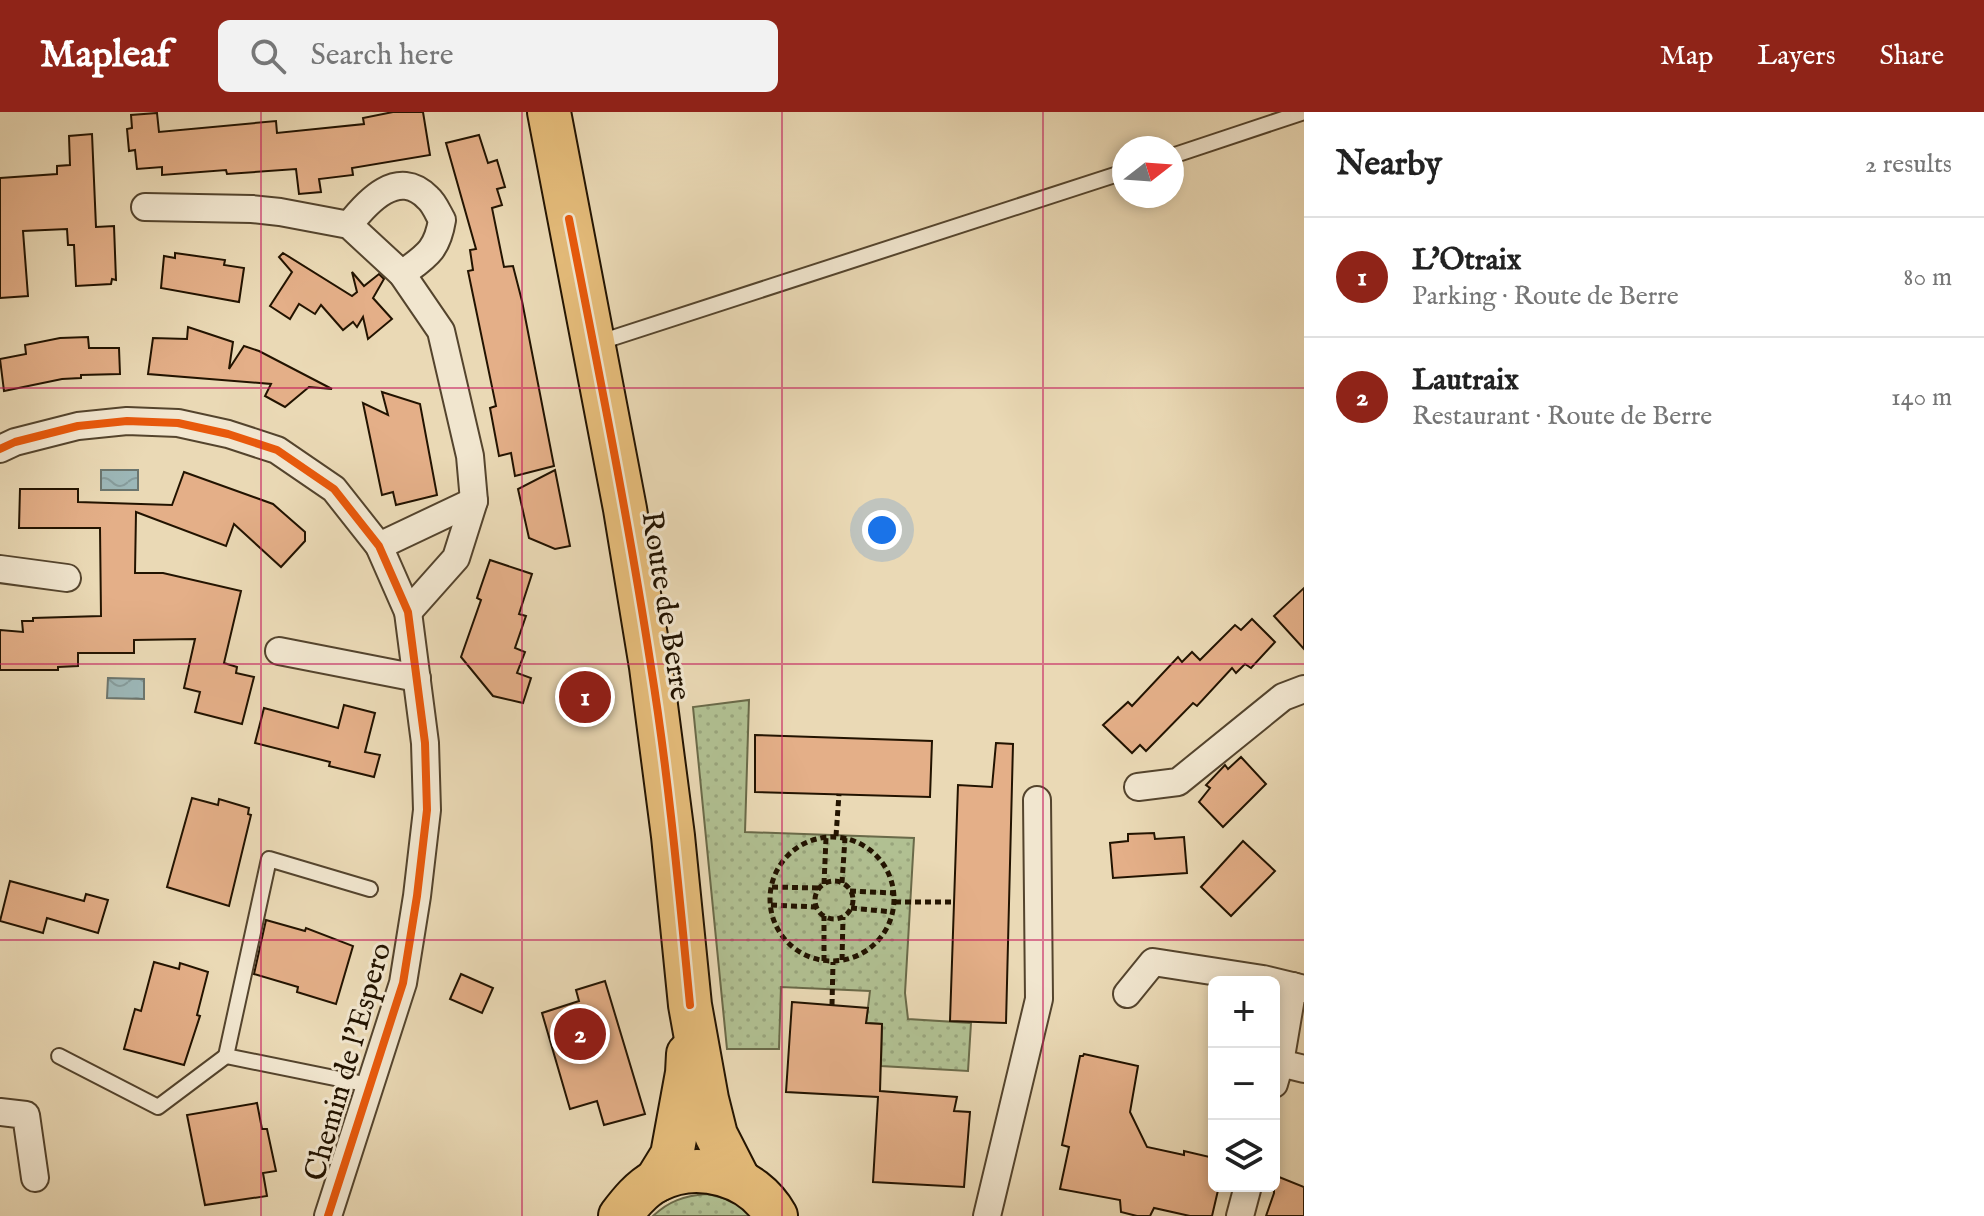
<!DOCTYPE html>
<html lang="en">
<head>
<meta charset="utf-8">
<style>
  :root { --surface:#fff; --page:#f2f2f2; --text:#222; --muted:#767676; --line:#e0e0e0; --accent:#8f2418 }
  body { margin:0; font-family:"IM FELL English",serif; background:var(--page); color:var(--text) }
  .controls { position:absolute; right:24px; bottom:24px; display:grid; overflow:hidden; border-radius:12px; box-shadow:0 4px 12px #0003 }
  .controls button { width:72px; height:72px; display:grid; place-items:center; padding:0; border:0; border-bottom:2px solid var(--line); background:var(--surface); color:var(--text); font:40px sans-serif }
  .compass { position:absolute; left:1112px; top:24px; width:72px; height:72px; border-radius:50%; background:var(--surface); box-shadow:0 4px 12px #0003; rotate:73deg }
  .you { position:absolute; left:882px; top:418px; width:28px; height:28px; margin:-20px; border:6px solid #fff; border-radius:50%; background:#1a73e8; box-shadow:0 0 0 12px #1a73e833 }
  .badge { display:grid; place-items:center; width:52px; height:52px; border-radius:50%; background:var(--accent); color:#fff; font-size:26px; font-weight:700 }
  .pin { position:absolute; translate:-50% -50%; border:4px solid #fff; box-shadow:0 2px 8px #0006 }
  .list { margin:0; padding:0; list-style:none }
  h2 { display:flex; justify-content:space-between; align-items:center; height:104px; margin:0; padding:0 32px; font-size:34px }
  h2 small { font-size:26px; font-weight:400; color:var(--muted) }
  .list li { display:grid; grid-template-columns:52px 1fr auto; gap:24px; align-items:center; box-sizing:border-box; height:120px; padding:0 32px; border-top:2px solid var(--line) }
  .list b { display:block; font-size:30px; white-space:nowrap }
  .list p { margin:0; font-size:26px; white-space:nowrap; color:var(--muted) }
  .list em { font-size:26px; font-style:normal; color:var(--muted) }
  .icon { flex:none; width:44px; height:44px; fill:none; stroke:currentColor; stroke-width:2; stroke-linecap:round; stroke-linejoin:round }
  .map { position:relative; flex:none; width:1304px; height:1104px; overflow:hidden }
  header { display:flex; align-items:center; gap:48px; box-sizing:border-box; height:112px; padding:0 40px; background:var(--accent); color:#fff }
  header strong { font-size:38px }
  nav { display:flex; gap:44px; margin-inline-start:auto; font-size:28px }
  .search { width:560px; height:72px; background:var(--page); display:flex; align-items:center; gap:20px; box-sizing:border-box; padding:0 28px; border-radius:12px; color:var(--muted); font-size:30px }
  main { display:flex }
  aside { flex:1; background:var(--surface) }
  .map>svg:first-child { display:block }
  .grass { fill:url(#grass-dots); stroke:#6a6a49; stroke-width:2 }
  .water { fill:url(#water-waves); stroke:#6b756e; stroke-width:2 }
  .building { fill:#e4af88; stroke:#221300; stroke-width:2 }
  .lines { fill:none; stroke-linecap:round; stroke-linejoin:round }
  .service-casing { stroke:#54442d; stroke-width:18 }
  .minor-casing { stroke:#54442d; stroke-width:30 }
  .primary-casing { stroke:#221300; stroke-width:46 }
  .path { stroke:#221300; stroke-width:5; stroke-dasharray:6 4; stroke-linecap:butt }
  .service { stroke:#f1e6cf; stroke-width:14 }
  .minor { stroke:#f1e6cf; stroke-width:26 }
  .primary { stroke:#e5bc7a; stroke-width:42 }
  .cycleway-casing { stroke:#f1e6cf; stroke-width:13 }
  .cycleway { stroke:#e8590c; stroke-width:8 }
  .grid { fill:none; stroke:#c2185b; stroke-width:2; stroke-opacity:0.55 }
  .labels { text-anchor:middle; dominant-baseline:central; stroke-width:6; stroke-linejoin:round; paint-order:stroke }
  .street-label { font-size:30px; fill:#221300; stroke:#f1e6cf }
</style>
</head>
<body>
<header>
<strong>Mapleaf</strong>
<div class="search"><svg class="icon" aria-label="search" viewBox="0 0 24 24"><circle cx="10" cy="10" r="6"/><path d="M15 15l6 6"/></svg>Search here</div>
<nav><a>Map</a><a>Layers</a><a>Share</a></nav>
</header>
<main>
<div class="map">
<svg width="1304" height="1104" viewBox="0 0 1304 1104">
  <defs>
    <pattern id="grass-dots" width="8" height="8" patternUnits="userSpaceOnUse" patternTransform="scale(2)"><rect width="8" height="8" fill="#b1c092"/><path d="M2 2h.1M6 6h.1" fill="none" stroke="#98a47c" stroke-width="1.8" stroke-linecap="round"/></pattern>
    <pattern id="water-waves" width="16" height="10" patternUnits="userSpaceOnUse" patternTransform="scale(2)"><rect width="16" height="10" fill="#9cb7b8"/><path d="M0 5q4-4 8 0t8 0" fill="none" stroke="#869c9c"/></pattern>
  </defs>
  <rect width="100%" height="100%" fill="#ead9b5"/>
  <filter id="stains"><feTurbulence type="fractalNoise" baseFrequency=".0025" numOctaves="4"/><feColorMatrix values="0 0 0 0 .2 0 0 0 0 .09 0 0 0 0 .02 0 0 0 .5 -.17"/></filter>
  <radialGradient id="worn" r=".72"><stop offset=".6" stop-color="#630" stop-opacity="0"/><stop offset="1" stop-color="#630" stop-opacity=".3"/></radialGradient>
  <g class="grass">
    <path d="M749,588L745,720L914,726L905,881L908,907L971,911L968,959L881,954L882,912L866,911L870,879L781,875L779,937H727L693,595Z"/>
    <path d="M706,1082C724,1085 739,1090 751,1104H653C669,1089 684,1084 706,1082Z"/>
  </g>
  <g class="water">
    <rect x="101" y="358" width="37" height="20"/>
    <path d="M108,566L144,567V587L107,586Z"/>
  </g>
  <g class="building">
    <path d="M393,0H423L430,43L352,56L353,63L319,67L321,80L299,82L296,57L227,62L226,58L162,63V55L137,57L135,38L129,39L127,17L132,16L131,3L157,1L159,20L276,9L277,21L364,12L363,6Z"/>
    <path d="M92,22L96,115L114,114L116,168L112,167L111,172L76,174L74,133H68L67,117L23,119L28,184L0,186V66L57,62V54L70,53L69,24Z"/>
    <path d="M479,23L488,51L497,48L505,75L497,77L502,93L492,96L504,155L513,154L522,189L554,354L515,364L511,341L499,344L490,296L496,294L468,159L473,158L470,138L476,137L446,31Z"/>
    <path d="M175,141L225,148L224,153L244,156L239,190L161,176L164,144L175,146Z"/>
    <path d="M283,141L352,184L357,180L352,160L364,174L379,162L384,167L373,186L392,207L368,227L363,205L357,215L353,210L343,218L321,193L315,202L299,192L290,207L270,194L292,160L279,145Z"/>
    <path d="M188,215L233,230L229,257L244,234L259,239L332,277L309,275L285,295L265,284L271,272L148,262L153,226L187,227Z"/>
    <path d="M88,225L89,236H119L120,262L81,263V266L62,267L4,279L0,247L26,242L25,233L60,226Z"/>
    <path d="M382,280L420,292L437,383L396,393L393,380L382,383L363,291L388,303Z"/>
    <path d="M555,358L570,434L555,437L529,426L518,377Z"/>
    <path d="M184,360L273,392L305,420V429L281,455L234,412L226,434L136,400L135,461H163L241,479L224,551L237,555L236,561L254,565L242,612L195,600L200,580L184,576L195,527L134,528V541H78V554L58,555V558H0V518L23,520L22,509H33V506L101,504L100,416H19L20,377H78V390L172,393Z"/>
    <path d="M490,448L532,462L519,502L526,504L515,536L525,540L517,561L531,566L523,591L493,584L461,545L481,488L477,486Z"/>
    <path d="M1304,476V537L1274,504Z"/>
    <path d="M1252,507L1275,530L1251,556L1245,552L1236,561L1232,556L1197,594L1193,591L1146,639L1140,633L1132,641L1103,613L1128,590L1132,594L1178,545L1182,550L1192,540L1200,548L1235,513L1241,518Z"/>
    <path d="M344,593L375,601L365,640L380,643L374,665L329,654L330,650L255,631L264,596L338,616Z"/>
    <path d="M755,623L932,629L930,685L755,680Z"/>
    <path d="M996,631L1013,632L1006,911L950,909L958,673L992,675Z"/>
    <path d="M1241,645L1266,672L1223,715L1199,690L1210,676L1206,673L1225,653L1228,657Z"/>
    <path d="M192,686L218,693L219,687L249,696L248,702L251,703L229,794L167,775Z"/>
    <path d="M1154,721L1155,727L1184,725L1187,761L1113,766L1110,731L1128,729V722Z"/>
    <path d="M1243,729L1275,759L1231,804L1201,775Z"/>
    <path d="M10,769L84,789L86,782L108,788L98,821L47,806L43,821L0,809Z"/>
    <path d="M266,808L305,819L306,816L353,834L336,892L297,880L298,875L254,862Z"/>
    <path d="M154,850L179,857L180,851L208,860L197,903L200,904L184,953L124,937L135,897L141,899Z"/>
    <path d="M461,862L493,876L482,901L450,887Z"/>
    <path d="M605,869L645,1002L604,1013L597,989L570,997L542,901L579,889L576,878Z"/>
    <path d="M792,890L868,896L866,911L882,912L880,979L957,985L954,999L970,1000L964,1075L873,1070L878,985L786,980Z"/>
    <path d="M1084,942L1138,954L1130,1000L1147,1035L1184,1043V1039L1214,1046V1074H1219L1212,1104H1190L1154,1096L1150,1104H1137L1121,1100L1120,1088L1060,1077L1069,1035L1062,1033L1080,944H1083Z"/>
    <path d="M257,991L262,1017H267L276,1059L263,1061L267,1084L205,1093L187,1003Z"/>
    <path d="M1274,1063L1304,1075V1104H1266L1274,1081Z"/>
  </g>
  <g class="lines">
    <defs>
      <g id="service">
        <path d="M1172,44L1304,0"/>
        <path d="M597,231L1124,60"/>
        <path d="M59,944L158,995L226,944"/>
        <path d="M369,973L226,944L269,747L370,777"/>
      </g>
      <g id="minor">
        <path d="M145,95L252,97L280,100L349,113L402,162L441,219L470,344L474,389L456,446L408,500"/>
        <path d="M349,113C367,90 398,55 428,86C434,91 438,101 442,108C437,139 426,144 402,162"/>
        <path d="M0,337L15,330L78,314L127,309L178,311L228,322L277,338L334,377L379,434L408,500L425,631L427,698L417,784L403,871L328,1104"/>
        <path d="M379,434L474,389"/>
        <path d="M0,457L67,466"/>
        <path d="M279,539L417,566"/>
        <path d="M1138,675L1178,670L1283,585L1304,577"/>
        <path d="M1127,882L1153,850L1263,867L1304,877"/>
        <path d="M1280,951L1293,874"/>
        <path d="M1274,972L1280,951L1304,957"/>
        <path d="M0,1000L26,1003L35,1066"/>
        <path d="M987,1104L1039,887L1037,688"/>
        <path d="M1240,1104L1248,1074"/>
      </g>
      <g id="primary">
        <path d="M549,0L625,397L651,555L673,724L690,893L707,987L716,1023L739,1068"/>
        <path d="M656,1069L672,1043L687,961L688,942"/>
        <path d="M620,1104C630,1091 641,1077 656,1069C698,1047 753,1063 776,1104"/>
      </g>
    </defs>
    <use href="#service" class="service-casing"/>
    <use href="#minor" class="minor-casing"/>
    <use href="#primary" class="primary-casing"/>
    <g class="path">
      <path d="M836,724L839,682"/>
      <circle cx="832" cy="787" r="62"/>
      <circle cx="834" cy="788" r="19"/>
      <path d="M842,771L845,726"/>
      <path d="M824,772L826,726"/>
      <path d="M772,775L819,776"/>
      <path d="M850,779L894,781"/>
      <path d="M895,790H954"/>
      <path d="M771,793L816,795"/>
      <path d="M851,796L893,800"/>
      <path d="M842,848L843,805"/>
      <path d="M824,849V804"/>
      <path d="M832,893L833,850"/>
    </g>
    <use href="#service" class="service"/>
    <use href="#minor" class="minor"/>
    <use href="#primary" class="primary"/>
    <defs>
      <g id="cycleway">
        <path d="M569,107C598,256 628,405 651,555C669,667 679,780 690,893"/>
        <path d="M0,337L15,330L78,314L127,309L178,311L228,322L277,338L334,377L379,434L408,500L425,631L427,698L417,784L403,871L328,1104"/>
      </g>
    </defs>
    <use href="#cycleway" class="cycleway-casing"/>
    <use href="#cycleway" class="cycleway"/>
  </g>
  <path class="grid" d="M261,0V1104M522,0V1104M782,0V1104M1043,0V1104M0,276H1304M0,552H1304M0,828H1304"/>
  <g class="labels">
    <g class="street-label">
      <text transform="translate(665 494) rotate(81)">Route de Berre</text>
      <text transform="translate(349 950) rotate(-74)">Chemin de l'Espero</text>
    </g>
  </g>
  <rect width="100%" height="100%" filter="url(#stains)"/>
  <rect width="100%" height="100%" fill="url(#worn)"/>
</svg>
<div class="controls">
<button>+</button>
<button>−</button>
<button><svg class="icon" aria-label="layers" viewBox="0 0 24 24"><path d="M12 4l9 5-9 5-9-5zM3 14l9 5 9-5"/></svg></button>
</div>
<svg class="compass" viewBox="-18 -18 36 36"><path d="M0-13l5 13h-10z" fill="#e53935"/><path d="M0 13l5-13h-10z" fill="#767676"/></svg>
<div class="you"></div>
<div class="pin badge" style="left:585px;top:585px">1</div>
<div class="pin badge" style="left:580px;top:922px">2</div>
</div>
<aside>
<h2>Nearby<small>2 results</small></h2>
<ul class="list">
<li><span class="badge">1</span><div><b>L'Otraix</b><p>Parking · Route de Berre</p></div><em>80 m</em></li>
<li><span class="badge">2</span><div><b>Lautraix</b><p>Restaurant · Route de Berre</p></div><em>140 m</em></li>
</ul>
</aside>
</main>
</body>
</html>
